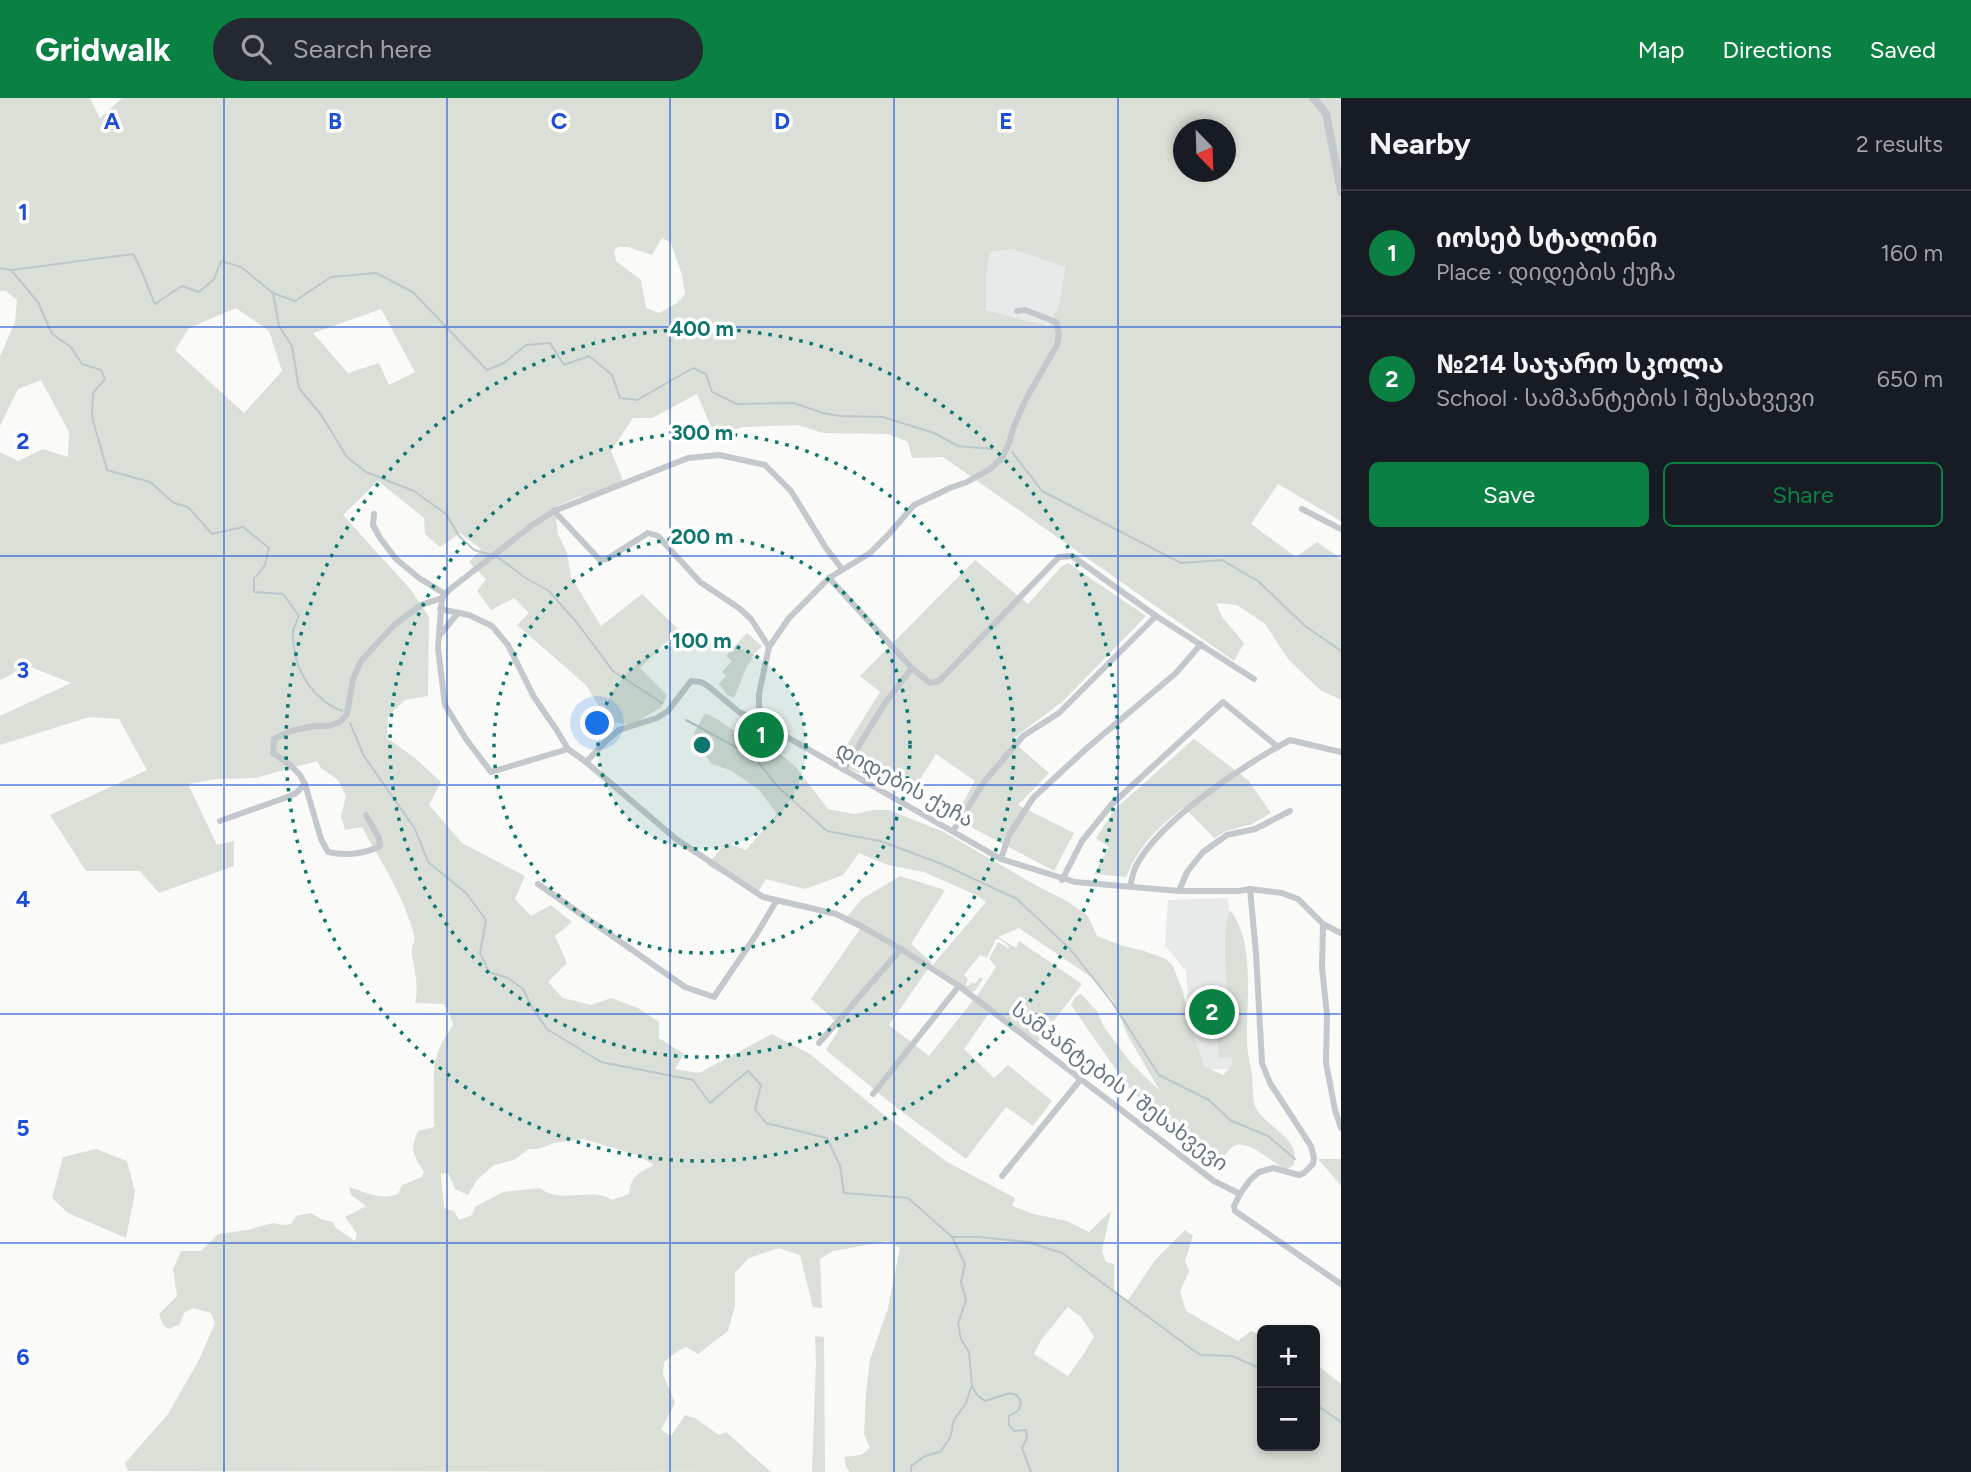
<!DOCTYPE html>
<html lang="en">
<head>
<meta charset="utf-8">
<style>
  :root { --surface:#171b24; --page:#242831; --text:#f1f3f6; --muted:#9ea1a6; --line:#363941; --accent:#0b8043 }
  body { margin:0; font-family:Figtree,"Noto Sans Georgian",sans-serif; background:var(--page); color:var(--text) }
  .controls { position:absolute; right:21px; bottom:21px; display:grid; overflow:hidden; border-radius:10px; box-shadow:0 4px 10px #0003 }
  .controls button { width:63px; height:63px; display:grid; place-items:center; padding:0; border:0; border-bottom:2px solid var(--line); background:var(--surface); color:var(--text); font:35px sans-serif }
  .compass { position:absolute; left:1173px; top:21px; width:63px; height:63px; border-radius:50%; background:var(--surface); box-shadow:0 4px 10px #0003; rotate:157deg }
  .you { position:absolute; left:598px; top:626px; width:24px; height:24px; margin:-18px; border:5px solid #fff; border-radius:50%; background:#1a73e8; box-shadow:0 0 0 10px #1a73e833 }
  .badge { display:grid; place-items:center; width:46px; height:46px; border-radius:50%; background:var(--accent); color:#fff; font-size:23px; font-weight:700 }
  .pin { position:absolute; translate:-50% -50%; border:4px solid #fff; box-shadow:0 2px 7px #0006 }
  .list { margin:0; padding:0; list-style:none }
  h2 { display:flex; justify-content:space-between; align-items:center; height:91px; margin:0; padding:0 28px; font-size:30px }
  h2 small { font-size:23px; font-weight:400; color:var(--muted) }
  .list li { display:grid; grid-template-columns:46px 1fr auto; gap:21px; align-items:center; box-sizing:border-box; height:126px; padding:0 28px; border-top:2px solid var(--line) }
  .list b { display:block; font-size:26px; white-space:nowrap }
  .list p { margin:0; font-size:23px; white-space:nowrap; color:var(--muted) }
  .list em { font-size:23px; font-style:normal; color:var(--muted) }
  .actions { display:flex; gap:14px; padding:21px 28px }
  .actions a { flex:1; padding:16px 0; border:2px solid var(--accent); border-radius:10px; text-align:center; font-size:24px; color:var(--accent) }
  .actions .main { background:var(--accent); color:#fff }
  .icon { flex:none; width:38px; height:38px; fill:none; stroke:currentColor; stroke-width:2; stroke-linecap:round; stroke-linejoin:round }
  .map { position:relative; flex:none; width:1341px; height:1374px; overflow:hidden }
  header { display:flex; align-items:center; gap:42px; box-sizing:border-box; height:98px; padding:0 35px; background:var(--accent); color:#fff }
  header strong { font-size:33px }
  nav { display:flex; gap:38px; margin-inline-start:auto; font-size:24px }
  .search { width:490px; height:63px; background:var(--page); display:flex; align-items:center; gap:18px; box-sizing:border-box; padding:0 24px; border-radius:38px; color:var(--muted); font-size:26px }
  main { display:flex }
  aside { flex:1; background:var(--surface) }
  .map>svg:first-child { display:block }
  .built { fill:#e8e9e9 }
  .green { fill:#dadfd7; fill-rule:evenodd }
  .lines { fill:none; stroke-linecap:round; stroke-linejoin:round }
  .stream { stroke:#bbc7cb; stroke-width:2 }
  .minor { stroke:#c3c8cc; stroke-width:6 }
  .tertiary { stroke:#c3c8cc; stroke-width:8 }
  .grid { fill:none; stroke:#1d4ed8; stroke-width:2; stroke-opacity:0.55 }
  .ring { fill:none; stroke:#0f766e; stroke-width:3.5; stroke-dasharray:3.5 7 }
  .labels { text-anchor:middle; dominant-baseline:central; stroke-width:7; stroke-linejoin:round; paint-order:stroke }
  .street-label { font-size:21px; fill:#657683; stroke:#fff }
  .grid-label { font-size:23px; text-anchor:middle; font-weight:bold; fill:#1d4ed8; stroke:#fff; stroke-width:7; stroke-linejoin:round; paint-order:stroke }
  .centre { fill:#0f766e; stroke:#fff; stroke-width:3.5 }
  .ring-label { font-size:21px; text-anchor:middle; font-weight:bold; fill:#0f766e; stroke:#fff; stroke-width:7; stroke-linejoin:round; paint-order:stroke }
</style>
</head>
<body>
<header>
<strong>Gridwalk</strong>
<div class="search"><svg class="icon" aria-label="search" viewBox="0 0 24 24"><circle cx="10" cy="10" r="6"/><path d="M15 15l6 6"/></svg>Search here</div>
<nav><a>Map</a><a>Directions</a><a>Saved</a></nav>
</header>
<main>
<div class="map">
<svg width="1341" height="1374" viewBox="0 0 1341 1374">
  <rect width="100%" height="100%" fill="#fafaf8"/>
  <g class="built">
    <path d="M1012,151L1065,169L1059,207L1047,228L985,212L986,179L990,154Z"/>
    <path d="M1228,800L1239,960L1231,971H1204L1192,955L1186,873L1165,847L1168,802Z"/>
  </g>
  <g class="green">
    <path d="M0,0H90L100,20L122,0H1341V423L1278,386L1251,426L1296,459L1317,444L1341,461V602L1320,592L1288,561L1265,526L1237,507L1216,505L1222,519L1244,545L1234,563L943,359L912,360L908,344L888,336L823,335L798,327L743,329L723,335L711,329L697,296L652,320H633L611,353L624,385L575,400L555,409L558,436L567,455L571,479L601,528L642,496L679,532L640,570L667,597L662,609L631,627L608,623L586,587L517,527L529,515L514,500L491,512L477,493L486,481L469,464L481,451L460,435L440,449L425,436L424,420L378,383L343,417L411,492L429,519L428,598L405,602L388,618L387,640L415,660L441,684L429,707L462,745L525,778L515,801L531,818L551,807L572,824L555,838L567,865L548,884L563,900L591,907L611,900L638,910L659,924V940L684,956L675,971L699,975L772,936L810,956L879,1013L947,1064L1015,1100L1012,1108L1034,1116L1067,1123L1089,1134L1111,1113L1102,1153L1106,1164L1114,1166V1192L1128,1202L1155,1162L1185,1132L1193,1138L1185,1163L1189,1173L1180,1194L1186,1213L1238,1243L1251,1233L1262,1238V1348H1315V1265L1341,1286V1374H850L846,1369L844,1359L861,1357L870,1350L864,1336L866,1294L870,1262L888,1210L900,1150L888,1143L833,1153L820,1161L822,1210L813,1209L800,1157L779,1150L749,1160L735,1175V1208L728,1233L698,1256L686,1249L678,1253L664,1264L663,1276L675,1305L661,1332L671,1338L685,1317L695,1320L719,1337L726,1334L771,1374L128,1373L125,1365L168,1316L199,1262L215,1225L211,1215L193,1210L184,1215L180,1226L169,1231L163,1227L159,1216L177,1198L173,1171L181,1153H201L218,1136L247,1132L273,1125L283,1127L291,1126L296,1118L311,1115L321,1121L333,1124L336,1130L355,1143L357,1136L345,1119L366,1108L351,1097L349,1089C366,1094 381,1103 398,1096L402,1087L422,1079L424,1074C414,1058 409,1052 418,1033L434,1029V968L440,948L453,927L450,917L444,906L415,905C419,890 415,873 412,857C410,850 416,844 414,837C404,798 381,764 362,729L345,732L341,718L346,698L338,682L321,670L317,663L255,680L216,681L188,686L217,747L234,743V768L159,795L140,773H86L50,717L147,672L119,621L89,619L0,647V618L71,585L28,568L0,582V354L18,363L43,351L68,359L69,334L41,282L18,291L0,328V258L15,224L17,202L6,193H0ZM1184,32H1226V74H1184ZM662,140L671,145L682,177L685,196L677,205L659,215L646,210L641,182L616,163L614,153L618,149H628L652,157ZM1012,151L1065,169L1059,207L1048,228L986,212V179L990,154ZM236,210L269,233L282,273L244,315L175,252L189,230ZM381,211L415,274L389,287L379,265L348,275L313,235ZM583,1041L637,1057L654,1067C639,1075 631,1077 629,1096L612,1102C590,1088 560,1107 540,1090L503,1094L475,1109L472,1117L459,1122L454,1113L444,1110L441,1076L448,1075L455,1091L468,1097L477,1082L494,1067L514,1062L529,1051H538L554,1045ZM1068,1209L1081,1219L1094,1239L1083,1257L1068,1278L1034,1256L1041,1242Z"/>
    <path d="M975,462L1028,506L1061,469L1068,465L1146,518L1062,604L1011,642L1049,675L1018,707L1074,735L1054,773L954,720L975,683L936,656L909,699L836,664L880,594L860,578Z"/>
    <path d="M747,535L762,548L751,560L753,561L747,568L734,600L727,597L719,586L726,578L722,574L732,563L726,558Z"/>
    <path d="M705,615L717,621L736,634L780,656L795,668L828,711L854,716L874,712H889L944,734L1037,788L1067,803L1088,818L1097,838L1120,847L1144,853L1166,861L1173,868L1183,894L1190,926L1204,968L1223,977L1232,967V959L1219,960L1216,930L1231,928C1229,898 1219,839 1230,812C1256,845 1246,904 1247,943C1247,954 1250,965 1252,976C1253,985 1252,999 1255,1008C1265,1030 1301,1038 1294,1067L1285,1072C1274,1065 1247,1040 1234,1048C1230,1050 1225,1057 1222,1061H1210L1190,1043L1151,1013L1126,986L1071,907L1075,899L1081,896L1097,913L1104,929L1131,965L1160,993L1128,938L1113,902L1094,881L1019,830L998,839L1016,850L1019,843L1082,886L1038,944L992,911L964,951L994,980L1008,967L1052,1003L1033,1028L1006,1009L966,1061L897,1010L826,952L841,928L811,901L860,831L843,823L862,801L900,778L945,792L911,846L932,865L889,927L929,958L978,896L996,869L989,861L998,844L1008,850L1010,849L999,841H996L987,860L980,857L964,877L968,881L966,887L968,888L973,884L975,886L980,879L983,881L975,893L972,894L932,868L986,804L976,797L924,774L888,767L859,755L843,777L805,791L766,781L757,796L707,767L726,745L746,752L777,716L759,692L732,673L712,666L698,649L694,635Z"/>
    <path d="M1194,641L1248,682L1271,715L1252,726L1226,733L1214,740L1184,709C1155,732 1141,745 1126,779L1094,776L1109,749L1096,740L1115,711Z"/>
    <path d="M96,1051L127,1063L135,1094L126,1140L68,1115L52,1100L63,1059Z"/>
    <path d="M1318,1061H1341V1088L1338,1084Z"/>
    <path d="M815,1238L824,1239L825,1374H812L816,1264Z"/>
  </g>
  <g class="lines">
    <g class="stream">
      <path d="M0,170L11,172L38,204L52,236L71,249L82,266L101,272L105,281L93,295L92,319L107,372L150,384L174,405L188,409L212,436L243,429L269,450L265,467L254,481V494L283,496L299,518C297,523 294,528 293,533C292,538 294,545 294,550C297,577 316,603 342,613"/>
      <path d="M11,172L133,156C143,172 147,189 155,206L182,188L199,194L214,181L221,163L241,169L273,195L295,203L331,179L376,175L413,194L487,272L504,265L526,247L550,245L564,267L589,258L612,277L620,300L637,302L693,270L706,276L712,294L737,306L794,305L823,315L840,318L883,319L934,335L958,348L992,351"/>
      <path d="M273,195L279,228L292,248L299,290L322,318L347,359L366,374L414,393L446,416L459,438L474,452L489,456"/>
      <path d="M1012,354L1042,393L1181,465L1222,462L1258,483L1305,528L1341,553"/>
      <path d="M494,458L499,460L524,479L549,493L578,526L613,573L662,605"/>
      <path d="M686,622L754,659L779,690L827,733L880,743L942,766L1017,801L1070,851L1112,904L1159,977L1209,1002L1230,1022L1268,1038L1295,1061"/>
      <path d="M350,625L364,658L415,731L428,764L466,795L486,822L480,855L489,874L508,880L523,891L533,911L547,931L601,964L693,982L710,1005L748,973L761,987L755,1011L766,1025L827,1040L840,1068L844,1095L908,1100L952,1139L965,1166L961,1184L966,1202L958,1226L961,1241L969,1254L972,1287L977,1297L985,1303L1010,1295L1017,1297L1021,1304L1019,1312L1009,1318V1327L1014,1333L1026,1332L1027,1340L1022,1350L1031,1374"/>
      <path d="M952,1139H979L1028,1144L1062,1155L1193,1252L1201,1257L1232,1258L1262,1271"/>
      <path d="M1315,1306L1341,1324"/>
      <path d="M911,1374V1368L925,1358L940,1354L950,1340L954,1322L966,1305L972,1287"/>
    </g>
    <g class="minor">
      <path d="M1302,411L1341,431"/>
      <path d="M554,413L600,462L607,461L648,435L658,438L700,484L739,510L751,521L769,549"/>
      <path d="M374,416L373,427L380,440L396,461L419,480L445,496"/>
      <path d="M829,480L912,570L930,585L939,583L1059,459L1072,458L1156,518L1254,581"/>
      <path d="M442,500L438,550L445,607L466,641L491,674L568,651"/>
      <path d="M440,511L469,517L492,528L508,547L534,599L556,631L568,651L586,664L676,741L763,799L836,816L861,828L901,851L959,888L1214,1083L1240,1096"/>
      <path d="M439,538L458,515"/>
      <path d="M764,626L759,612V596L769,549L789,520L829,480L870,455L889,436L914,407L950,390L967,384L990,371L1002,360L1009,345L1013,331L1026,301L1057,247L1059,236L1056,224L1025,212L1017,213"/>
      <path d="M586,664L608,641L619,632L657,620L668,613L691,583L701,584L708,588L739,614L764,626L1001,761L1075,784L1179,793H1239L1250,791L1282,795L1298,801L1323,826L1341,835"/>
      <path d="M844,672L885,605L912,570"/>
      <path d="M366,717L379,740L380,748C365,756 344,758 328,754L321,741L305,686L300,677L289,666L273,655L274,641L291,633L314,628H329L340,624L347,616L353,581L361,563L394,527L421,507L442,500L449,492L531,428L554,413L688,360L719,357L765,367L791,393L826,450L842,471"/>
      <path d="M220,723L290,698L296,695L305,686"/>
      <path d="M953,733L984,684L1023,638L1059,615L1156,518"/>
      <path d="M1001,761L1009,737L1033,700L1087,650L1176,575L1201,546"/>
      <path d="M1062,782L1082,743L1112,706L1223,604L1278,649"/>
      <path d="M538,786L685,889L714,899L756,837L777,802"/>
      <path d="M1130,788C1132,782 1133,774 1136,768C1160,722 1244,667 1290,642L1341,654"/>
      <path d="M1250,791L1256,855L1262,965L1270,985L1311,1048L1314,1060L1313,1066L1304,1075L1299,1077L1273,1070L1259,1074L1250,1082L1240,1096L1234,1108L1235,1113L1341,1186"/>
      <path d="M1179,793L1187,774L1203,754L1227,737L1255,731L1290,713"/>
      <path d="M1323,826L1322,869L1327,917L1326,965L1335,1012L1341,1030"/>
      <path d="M819,945L901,851"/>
      <path d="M873,996L959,888"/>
      <path d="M1002,1078L1081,981"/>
    </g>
    <path class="tertiary" d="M1313,0L1326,15L1341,94"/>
  </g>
  <path class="grid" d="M224,0V1374M447,0V1374M670,0V1374M894,0V1374M1118,0V1374M0,229H1341M0,458H1341M0,687H1341M0,916H1341M0,1145H1341"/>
  <circle cx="702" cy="647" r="104" fill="#0f766e" fill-opacity=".12"/>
  <g class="ring">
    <circle cx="702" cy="647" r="104"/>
    <circle cx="702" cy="647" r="208"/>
    <circle cx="702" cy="647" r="312"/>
    <circle cx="702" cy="647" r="416"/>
  </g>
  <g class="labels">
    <g class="street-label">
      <text transform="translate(905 686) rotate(29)">დიდების ქუჩა</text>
      <text transform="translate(1120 988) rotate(37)">სამპანტების I შესახვევი</text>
    </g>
  </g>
  <g class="grid-label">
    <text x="112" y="31">A</text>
    <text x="335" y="31">B</text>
    <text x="559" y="31">C</text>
    <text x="782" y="31">D</text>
    <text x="1006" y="31">E</text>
    <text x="23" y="122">1</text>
    <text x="23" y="351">2</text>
    <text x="23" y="580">3</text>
    <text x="23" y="809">4</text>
    <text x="23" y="1038">5</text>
    <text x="23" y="1267">6</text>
  </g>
  <circle cx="702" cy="647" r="10" class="centre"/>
  <g class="ring-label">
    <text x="702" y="238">400 m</text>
    <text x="702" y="342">300 m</text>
    <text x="702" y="446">200 m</text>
    <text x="702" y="550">100 m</text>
  </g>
</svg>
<div class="controls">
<button>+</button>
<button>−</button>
</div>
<svg class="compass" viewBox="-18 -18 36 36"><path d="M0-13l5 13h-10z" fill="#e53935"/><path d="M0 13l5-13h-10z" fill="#9ea1a6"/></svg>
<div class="you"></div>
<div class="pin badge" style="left:761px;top:637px">1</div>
<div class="pin badge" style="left:1212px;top:914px">2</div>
</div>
<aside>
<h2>Nearby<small>2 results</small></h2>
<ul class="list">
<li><span class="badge">1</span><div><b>იოსებ სტალინი</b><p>Place · დიდების ქუჩა</p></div><em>160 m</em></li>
<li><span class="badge">2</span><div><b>№214 საჯარო სკოლა</b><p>School · სამპანტების I შესახვევი</p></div><em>650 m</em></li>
</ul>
<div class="actions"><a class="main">Save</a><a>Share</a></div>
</aside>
</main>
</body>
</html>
